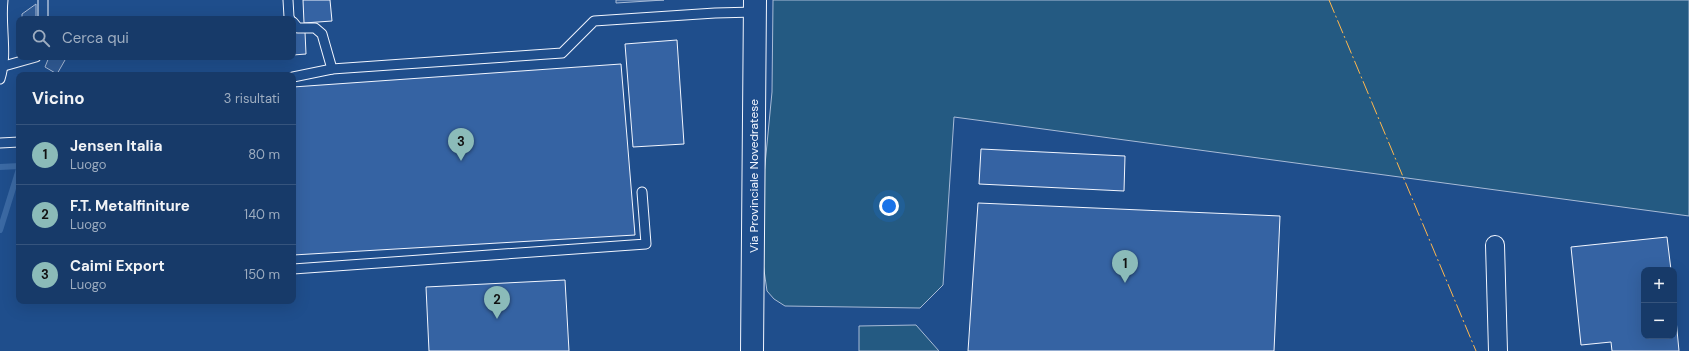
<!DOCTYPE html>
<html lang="it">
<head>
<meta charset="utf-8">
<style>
  :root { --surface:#173a69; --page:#20416f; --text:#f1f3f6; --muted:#9eadc0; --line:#36547d; --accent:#8bbbb9 }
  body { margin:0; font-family:"DM Sans",sans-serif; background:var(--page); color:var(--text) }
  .controls { position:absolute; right:12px; bottom:12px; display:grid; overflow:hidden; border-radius:8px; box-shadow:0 4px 16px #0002 }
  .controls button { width:36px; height:36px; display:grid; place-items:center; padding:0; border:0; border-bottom:1px solid var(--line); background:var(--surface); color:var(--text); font:20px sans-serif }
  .you { position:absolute; left:889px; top:206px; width:14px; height:14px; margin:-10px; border:3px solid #fff; border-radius:50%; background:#1a73e8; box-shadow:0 0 0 6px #1a73e833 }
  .badge { display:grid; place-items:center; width:26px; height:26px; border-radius:50%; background:var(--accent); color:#111; font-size:13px; font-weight:700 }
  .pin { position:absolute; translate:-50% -33px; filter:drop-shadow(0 1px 2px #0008) }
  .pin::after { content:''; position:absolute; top:21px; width:14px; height:12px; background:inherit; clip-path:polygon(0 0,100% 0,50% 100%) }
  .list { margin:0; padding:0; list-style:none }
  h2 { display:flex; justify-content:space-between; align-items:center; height:52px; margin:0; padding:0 16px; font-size:17px }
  h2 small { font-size:13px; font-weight:400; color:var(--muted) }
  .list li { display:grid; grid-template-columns:26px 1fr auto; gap:12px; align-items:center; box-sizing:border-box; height:60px; padding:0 16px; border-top:1px solid var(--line) }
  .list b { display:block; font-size:15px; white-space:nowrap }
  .list p { margin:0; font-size:13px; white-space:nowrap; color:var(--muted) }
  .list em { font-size:13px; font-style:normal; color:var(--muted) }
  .icon { flex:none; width:22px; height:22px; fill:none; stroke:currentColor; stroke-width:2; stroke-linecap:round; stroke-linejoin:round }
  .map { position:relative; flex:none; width:1689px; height:351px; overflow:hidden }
  .search { position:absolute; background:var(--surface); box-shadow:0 4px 16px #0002; left:16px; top:16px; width:280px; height:44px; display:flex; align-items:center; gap:10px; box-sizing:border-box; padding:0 14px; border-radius:8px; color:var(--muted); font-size:15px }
  .panel { position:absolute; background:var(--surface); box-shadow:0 4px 16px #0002; left:16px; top:72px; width:280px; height:232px; border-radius:8px }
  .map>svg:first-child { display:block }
  .green { fill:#245a82; stroke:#a8bbd7 }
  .parking { fill:#305b95; stroke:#a8bbd7 }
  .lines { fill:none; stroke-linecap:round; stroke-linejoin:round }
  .stream { stroke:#3b69a3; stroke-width:6 }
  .building { fill:#3563a3; stroke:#f2f6ff }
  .service-casing { stroke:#f2f6ff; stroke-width:11 }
  .minor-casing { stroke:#f2f6ff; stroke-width:20 }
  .primary-casing { stroke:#f2f6ff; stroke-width:24 }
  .service { stroke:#1f4e8c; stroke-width:9 }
  .minor { stroke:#1f4e8c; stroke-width:18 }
  .primary { stroke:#1f4e8c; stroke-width:22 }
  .power { stroke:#ffb74d; stroke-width:1; stroke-dasharray:14 3 2 3; stroke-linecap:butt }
  .labels { text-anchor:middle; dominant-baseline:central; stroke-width:3; stroke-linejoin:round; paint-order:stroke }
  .street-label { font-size:12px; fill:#f2f6ff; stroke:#1f4e8c }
</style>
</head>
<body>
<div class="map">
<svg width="1689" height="351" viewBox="0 0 1689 351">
  <rect width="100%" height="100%" fill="#1f4e8c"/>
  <g class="green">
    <path d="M773,0H1689V216L954,117L943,285L920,308L785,306L774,299L767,291L763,263L764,175L772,92Z"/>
    <path d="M916,325L939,351H859V326Z"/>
  </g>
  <g class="parking">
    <path d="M616,0H664L616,3Z"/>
    <path d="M36,4V19H22V14Z"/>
    <path d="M49,57H65V60L57,74L45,67Z"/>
  </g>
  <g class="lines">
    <g class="stream">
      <path d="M0,167L19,166"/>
      <path d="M0,230L19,169"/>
    </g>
  </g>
  <g class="building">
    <path d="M303,0H330L332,21L304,23Z"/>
    <path d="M305,32L306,54L293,55V33Z"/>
    <path d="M677,40L684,144L633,147L625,44Z"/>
    <path d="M621,64L635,235L293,255V87Z"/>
    <path d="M981,149L1125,156L1124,191L979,184Z"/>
    <path d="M978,203L1280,216L1274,351H968Z"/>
    <path d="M1667,237L1671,270H1644V336H1674V299L1679,351H1612L1611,342L1581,345L1571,247Z"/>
    <path d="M565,280L569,351H429L426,287Z"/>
  </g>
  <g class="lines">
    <defs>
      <g id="service">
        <path d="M288,0L289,17L290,19"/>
        <path d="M43,19V0"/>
        <path d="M293,22L298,28H315L322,34L332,69"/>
        <path d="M4,66L36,57"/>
        <path d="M293,77L332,69L562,53L594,21L715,13L755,12"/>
        <path d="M0,79C8,54 0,26 3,0"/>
        <path d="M0,143L19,142"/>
        <path d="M293,269L646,244L642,192"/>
      </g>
      <path id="minor" d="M1495,245L1498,351"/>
      <path id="primary" d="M752,351L755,0"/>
    </defs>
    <use href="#service" class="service-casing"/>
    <use href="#minor" class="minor-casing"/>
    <use href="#primary" class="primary-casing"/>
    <use href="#service" class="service"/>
    <use href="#minor" class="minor"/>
    <use href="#primary" class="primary"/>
    <path class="power" d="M1329,0L1476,351"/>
  </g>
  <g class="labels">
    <g class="street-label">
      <text transform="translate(754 176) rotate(-90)">Via Provinciale Novedratese</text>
    </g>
  </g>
</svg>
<div class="controls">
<button>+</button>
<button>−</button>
</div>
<div class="you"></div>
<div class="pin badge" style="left:1125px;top:283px">1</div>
<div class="pin badge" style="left:497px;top:319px">2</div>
<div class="pin badge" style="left:461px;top:161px">3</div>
<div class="search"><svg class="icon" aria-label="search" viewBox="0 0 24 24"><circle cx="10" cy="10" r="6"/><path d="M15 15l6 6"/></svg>Cerca qui</div>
<section class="panel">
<h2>Vicino<small>3 risultati</small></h2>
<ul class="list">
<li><span class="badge">1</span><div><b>Jensen Italia</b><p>Luogo</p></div><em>80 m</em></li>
<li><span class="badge">2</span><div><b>F.T. Metalfiniture</b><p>Luogo</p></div><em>140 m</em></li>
<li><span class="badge">3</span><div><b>Caimi Export</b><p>Luogo</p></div><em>150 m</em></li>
</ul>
</section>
</div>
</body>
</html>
